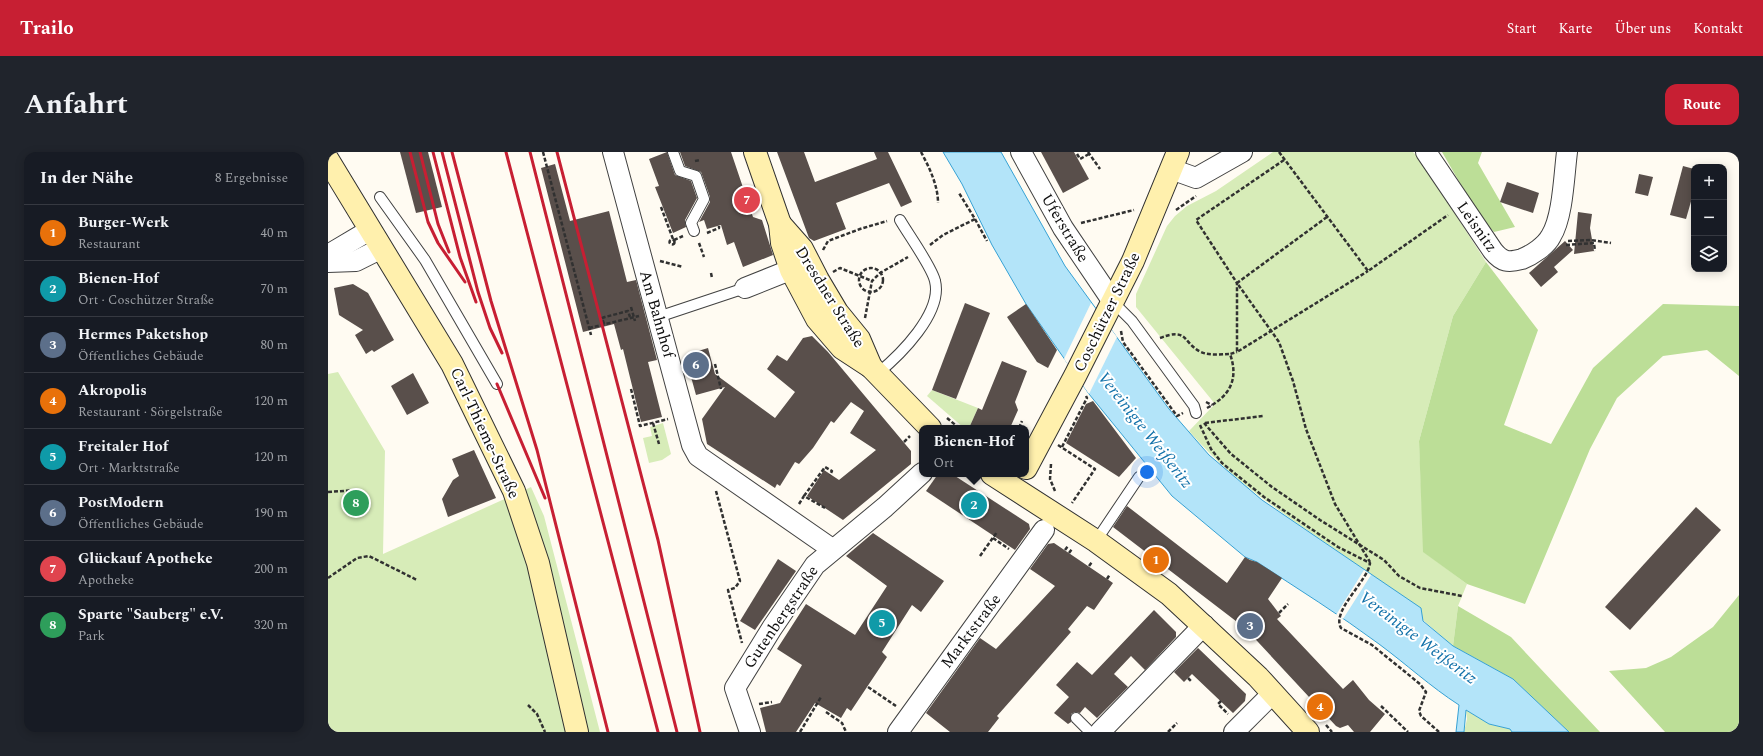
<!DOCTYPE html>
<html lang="de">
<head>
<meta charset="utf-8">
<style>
  :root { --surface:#171b24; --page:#20242c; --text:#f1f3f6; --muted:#9ea1a6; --line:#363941; --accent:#c71f33 }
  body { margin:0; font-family:Spectral,serif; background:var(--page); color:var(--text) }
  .controls { position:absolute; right:12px; top:12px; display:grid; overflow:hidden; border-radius:8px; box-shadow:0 2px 10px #0003 }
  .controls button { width:36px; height:36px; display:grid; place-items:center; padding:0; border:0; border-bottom:1px solid var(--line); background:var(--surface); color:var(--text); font:20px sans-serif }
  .you { position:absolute; left:819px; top:320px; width:14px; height:14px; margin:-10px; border:3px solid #fff; border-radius:50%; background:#1a73e8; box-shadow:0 0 0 6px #1a73e833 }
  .badge { display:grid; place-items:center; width:26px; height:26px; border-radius:50%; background:var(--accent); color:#fff; font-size:13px; font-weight:700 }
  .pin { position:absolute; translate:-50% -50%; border:2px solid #fff; box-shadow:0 1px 4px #0006 }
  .popup { position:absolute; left:591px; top:273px; width:110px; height:52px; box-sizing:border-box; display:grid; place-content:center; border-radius:8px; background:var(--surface); filter:drop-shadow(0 1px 3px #0005); font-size:13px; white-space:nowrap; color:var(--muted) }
  .popup b { font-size:15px; color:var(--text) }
  .popup::after { content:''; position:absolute; left:50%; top:100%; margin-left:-8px; border:8px solid transparent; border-top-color:var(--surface) }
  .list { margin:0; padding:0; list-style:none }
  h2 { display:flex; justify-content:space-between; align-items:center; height:52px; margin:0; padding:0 16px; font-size:17px }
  h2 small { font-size:13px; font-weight:400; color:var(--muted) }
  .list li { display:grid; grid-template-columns:26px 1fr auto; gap:12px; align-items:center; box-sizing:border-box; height:56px; padding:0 16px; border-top:1px solid var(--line) }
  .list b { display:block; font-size:15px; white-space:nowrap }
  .list p { margin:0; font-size:13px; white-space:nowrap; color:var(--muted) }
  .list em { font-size:13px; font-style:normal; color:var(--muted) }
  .icon { flex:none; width:22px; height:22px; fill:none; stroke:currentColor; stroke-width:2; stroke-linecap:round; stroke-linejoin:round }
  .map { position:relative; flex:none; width:1411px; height:580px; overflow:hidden; border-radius:12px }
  header { display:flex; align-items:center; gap:24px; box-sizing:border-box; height:56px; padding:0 20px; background:var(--accent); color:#fff }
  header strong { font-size:19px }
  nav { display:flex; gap:22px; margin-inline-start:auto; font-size:14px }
  .intro { display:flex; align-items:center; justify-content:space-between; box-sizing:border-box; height:96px; padding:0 24px }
  h1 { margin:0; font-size:28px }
  .button { padding:10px 18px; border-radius:12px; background:var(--accent); color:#fff; font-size:14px; font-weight:700 }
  main { display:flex; gap:24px; padding:0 24px }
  aside { flex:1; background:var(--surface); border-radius:12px; box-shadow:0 2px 10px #0003 }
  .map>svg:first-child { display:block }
  .green { fill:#d7ecb8 }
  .forest { fill:#bcde97 }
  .water { fill:#b3e4f9; stroke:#36a1d4 }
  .pier { fill:#fffbf2 }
  .building { fill:#594f4b }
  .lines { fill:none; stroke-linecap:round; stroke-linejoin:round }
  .lane-casing { stroke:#424242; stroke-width:12 }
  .street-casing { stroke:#424242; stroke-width:22 }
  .secondary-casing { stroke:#313131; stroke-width:24 }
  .path { stroke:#313131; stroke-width:2.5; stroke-dasharray:4 2; stroke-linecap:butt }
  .lane { stroke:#fff; stroke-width:10 }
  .street { stroke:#fff; stroke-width:20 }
  .secondary { stroke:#fff0ad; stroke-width:22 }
  .rail { stroke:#c71f33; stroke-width:3 }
  .labels { text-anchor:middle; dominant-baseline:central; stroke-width:4; stroke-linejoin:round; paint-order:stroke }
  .street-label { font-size:16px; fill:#0f0f0f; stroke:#fff }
  .water-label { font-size:17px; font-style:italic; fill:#1171a9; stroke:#fff }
</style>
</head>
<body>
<header>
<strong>Trailo</strong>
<nav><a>Start</a><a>Karte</a><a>Über uns</a><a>Kontakt</a></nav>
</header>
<div class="intro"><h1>Anfahrt</h1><a class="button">Route</a></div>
<main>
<aside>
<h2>In der Nähe<small>8 Ergebnisse</small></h2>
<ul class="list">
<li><span class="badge" style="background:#e8710a">1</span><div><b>Burger-Werk</b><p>Restaurant</p></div><em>40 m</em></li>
<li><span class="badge" style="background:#0f9aa8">2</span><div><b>Bienen-Hof</b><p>Ort · Coschützer Straße</p></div><em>70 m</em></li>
<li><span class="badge" style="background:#5c6f8a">3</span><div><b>Hermes Paketshop</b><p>Öffentliches Gebäude</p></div><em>80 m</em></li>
<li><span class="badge" style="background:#e8710a">4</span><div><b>Akropolis</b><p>Restaurant · Sörgelstraße</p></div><em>120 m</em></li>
<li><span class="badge" style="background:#0f9aa8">5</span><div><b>Freitaler Hof</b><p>Ort · Marktstraße</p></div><em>120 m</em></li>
<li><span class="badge" style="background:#5c6f8a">6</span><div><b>PostModern</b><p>Öffentliches Gebäude</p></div><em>190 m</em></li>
<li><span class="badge" style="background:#e0444e">7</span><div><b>Glückauf Apotheke</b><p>Apotheke</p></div><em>200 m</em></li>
<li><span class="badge" style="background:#2e9e5b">8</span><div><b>Sparte &quot;Sauberg&quot; e.V.</b><p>Park</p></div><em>320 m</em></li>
</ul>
</aside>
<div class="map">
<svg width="1411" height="580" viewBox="0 0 1411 580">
  <rect width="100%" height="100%" fill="#fffbf2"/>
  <g class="green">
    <path d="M945,0H1085L1091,6L1158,110L1125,164L1091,289L1096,400L1139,432L1130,454L1125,494C1095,469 1066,440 1035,417C973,372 912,338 861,279L887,252L808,155V142L839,74L847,64L859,54L888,39Z"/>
    <path d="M10,220L57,299L55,402L203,335L216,364L272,580H0V222Z"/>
    <path d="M604,238L650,256L641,276H636L599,244Z"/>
    <path d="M335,271L343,302L334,308L321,311L315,286L324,284L322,275Z"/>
    <path d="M1138,558L1161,572L1182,577L1184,580H1136L1139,567Z"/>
  </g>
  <g class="forest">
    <path d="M1114,0H1154L1150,11L1187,75L1166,80L1151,64Z"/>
    <path d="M1158,110L1210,178L1176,273L1223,292L1265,216L1335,152L1411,154V224L1379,198L1335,204L1289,246L1262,297L1197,452L1139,432L1095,400L1091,289L1125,164Z"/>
    <path d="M1411,443V580H1337L1281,519L1318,516L1343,505L1385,475Z"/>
    <path d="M1130,454L1183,485L1272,580H1241L1185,527L1125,494Z"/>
  </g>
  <path class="water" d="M615,0H673L737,114L841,257L881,303L934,348L1093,456L1095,469L1125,494L1185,527L1241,580H1184L1182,577L1161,572L1138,558L1136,580H1128L1131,553C1103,535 1078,512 1051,492C1012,463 970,437 929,410L917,405L844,344L761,242L698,152L664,93L634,32Z"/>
  <g class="pier">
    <path d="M763,151L789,185L761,242L736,207Z"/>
    <path d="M1036,418L1043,423L1015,467L1008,463Z"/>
  </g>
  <g class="building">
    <path d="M72,0H100L114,55L88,61Z"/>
    <path d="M339,0L347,23L363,29L369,46L357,68L358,75L345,81L327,35L331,34L321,7Z"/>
    <path d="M352,0H403L425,65L434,68L445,103L415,115L406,90L399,93L393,73L379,77L376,68L371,70L382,50V45L373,20L357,14Z"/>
    <path d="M449,0H476L487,30L549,7L546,0H560L584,50L573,55L561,31L508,51L518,77L486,89L481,86Z"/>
    <path d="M713,0H746L761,27L735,41Z"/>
    <path d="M227,12L242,69L281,59L299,130L308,128L329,208L320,210L334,265L313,270L295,197L293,198L286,172L255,180L213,16Z"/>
    <path d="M1355,14L1366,17V39L1358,67L1342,63Z"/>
    <path d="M1311,22L1325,25L1320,44L1307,41Z"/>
    <path d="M1179,30L1211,41L1205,61L1172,50Z"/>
    <path d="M1250,60L1264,62L1262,76L1266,99L1246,102Z"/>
    <path d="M1237,89L1245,98L1226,115L1230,120L1213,135L1201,121Z"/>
    <path d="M25,132L40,141L66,188L46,200L44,198L38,202L27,183L35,178L11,163L6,136Z"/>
    <path d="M637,151L662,161L628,247L604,238Z"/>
    <path d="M698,152L729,198L720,216L709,210L679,165Z"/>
    <path d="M484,184L500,200L583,299V312L515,368L479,344L496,318L511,328L548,298L522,281L536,259L523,250L506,271L503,269L485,296L471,312L467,310L452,334L449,332L447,336L379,292L374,267L397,235L368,243L357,203L380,196L387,222L447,266L467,240L439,217L449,203L459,209L475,186Z"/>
    <path d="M674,209L699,219L687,250L690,258L682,276H641L650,256L654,258Z"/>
    <path d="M85,221L101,251L79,263L63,234Z"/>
    <path d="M765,249L808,306L791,325L738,291L758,252Z"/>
    <path d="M146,298L168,346L120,365L114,347L125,328L131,324L124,307Z"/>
    <path d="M610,322H624L701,372L702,377L687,398L598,339Z"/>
    <path d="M799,354L899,431L917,405L922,408L929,410L954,426L940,447L953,464L949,467L1015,537L1025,528L1041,548L1057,562L1042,580H1026L1020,573L1012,576L1008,574L917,476L785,375Z"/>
    <path d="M1368,355L1393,378L1302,478L1277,455Z"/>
    <path d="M545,381L616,429L593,460L584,453L554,500L559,505L523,559L519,556L513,566L487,551L468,580H438L432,556L452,551L474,513L449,497L478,452L527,483L559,434L518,404Z"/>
    <path d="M726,391L785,431L766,458L759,454L740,477L743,480L669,564L671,566L660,580H622L598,561L652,486L668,497L727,434L702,417L720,392Z"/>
    <path d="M450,407L468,419L427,478L412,469Z"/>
    <path d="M826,458L848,480V485L817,518L803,504L786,522L800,535L769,566L757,555L752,561L747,560L743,562V570L740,572L726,561L741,545L728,533L749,510L764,523Z"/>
    <path d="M870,496L918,542L917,549L905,561L864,522L856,530L846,520Z"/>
  </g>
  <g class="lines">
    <defs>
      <g id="lane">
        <path d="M345,0L352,19L368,24L376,47L363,71L366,79"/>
        <path d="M52,45L97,108L169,232"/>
        <path d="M785,150L804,169L866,254L868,261"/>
        <path d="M330,165L417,136"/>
        <path d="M549,222C572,203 615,161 607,129C604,115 580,82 572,68"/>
        <path d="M768,389L811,325"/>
        <path d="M748,566L762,580"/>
      </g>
      <g id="street">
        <path d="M285,0L364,293L370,304L504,397"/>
        <path d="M693,0L735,76L785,150"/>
        <path d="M1098,0L1165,99C1174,110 1180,111 1194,107C1204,103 1218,94 1223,84C1235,65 1236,23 1239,0"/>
        <path d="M843,17L868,26L914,0"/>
        <path d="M0,103L42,78"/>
        <path d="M0,110L28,109L54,96"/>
        <path d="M417,136L457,120"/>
        <path d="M422,580L407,536L444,476L487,413L557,355L594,321"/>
        <path d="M570,580L716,378"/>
        <path d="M772,580L876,473"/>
        <path d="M906,580L945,541"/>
      </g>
      <g id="secondary">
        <path d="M427,0L452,72L454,91L463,118L489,167L514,196L543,215L602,276"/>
        <path d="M0,8L124,212L186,339L210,411L249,580"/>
        <path d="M452,72L474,97L490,128L509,160L531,187L543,215"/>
        <path d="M698,316L747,224L805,109L850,0"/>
        <path d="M664,322L768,389L841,442L930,525L980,580"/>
      </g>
    </defs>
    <use href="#lane" class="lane-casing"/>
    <use href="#street" class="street-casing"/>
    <use href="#secondary" class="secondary-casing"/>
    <g class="path">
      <path d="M215,0L263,183"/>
      <path d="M593,0C601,15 610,33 610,51"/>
      <path d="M760,0L772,17"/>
      <path d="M951,0L1040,119L1120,63"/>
      <path d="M749,2L752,7L761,2"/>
      <path d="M956,8L868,68L909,131V200L1040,119"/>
      <path d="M367,9L372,8"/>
      <path d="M333,55L345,87"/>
      <path d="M848,58L868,44"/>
      <path d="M999,65L909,131L951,190L965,229L978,277L1007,352L1042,410"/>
      <path d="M647,67L659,89"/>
      <path d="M753,71L806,58"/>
      <path d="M379,81L391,76V74"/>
      <circle cx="344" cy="90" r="2.5"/>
      <path d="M346,88L355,84"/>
      <path d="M1240,89L1263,88L1283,91"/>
      <path d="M371,91L376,105"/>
      <path d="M602,93L615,83L647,67L631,41"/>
      <path d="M1238,93L1266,91L1267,99"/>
      <path d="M495,98L500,89L532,77L559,69"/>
      <path d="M332,109L355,115"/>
      <circle cx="543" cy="128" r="12"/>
      <path d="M505,120L512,116L544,129"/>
      <path d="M383,121L384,126"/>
      <path d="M303,155L307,169"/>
      <path d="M537,166L544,129L552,121L580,105"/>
      <path d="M276,172L274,166L277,165L300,159L302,165"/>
      <path d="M261,176L311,164"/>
      <path d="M793,179L795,190L849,264L855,261"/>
      <path d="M832,186C861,175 854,191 873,200C882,204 893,202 902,202"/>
      <path d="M387,212L393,237"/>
      <path d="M303,237L312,274L340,267"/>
      <path d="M878,250L884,253"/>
      <path d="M879,256C902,244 911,227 902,202L909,200"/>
      <path d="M619,266L631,276"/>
      <path d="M325,271L331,292"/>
      <path d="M876,271L903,302L944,335L992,368L1056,408L1071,424L1092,436L1134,444"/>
      <path d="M877,271L935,264"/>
      <path d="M872,273L883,297L894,311L936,345L1010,395L1042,411C1040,429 1003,459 1013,476L1044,493L1092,532L1098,540L1091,559L1093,564L1111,580"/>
      <path d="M691,276L694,269"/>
      <path d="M576,290L582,284"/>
      <path d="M730,293L767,317L744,351"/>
      <path d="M734,295L759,246L758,244"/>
      <path d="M723,312L722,327L727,339"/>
      <path d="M388,339L412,429L407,436L400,438L414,491"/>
      <path d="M0,340L29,338"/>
      <path d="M476,344L497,315L504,319L502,323"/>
      <path d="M471,352L476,344L497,356"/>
      <path d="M665,386L681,397"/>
      <path d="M737,398L740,394"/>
      <path d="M741,401L744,397"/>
      <path d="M652,404L669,380"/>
      <path d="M761,414L764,410"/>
      <path d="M0,426L29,406L41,404L89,428"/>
      <path d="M779,427L782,422"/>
      <path d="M951,461L960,452"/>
      <path d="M860,526L864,530"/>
      <path d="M540,535L568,554"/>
      <path d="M893,549L890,552L900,562"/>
      <path d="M431,552L444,550"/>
      <path d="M200,553L209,562L217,580"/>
      <path d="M1053,554L1080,580"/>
      <path d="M498,560L514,571L518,580"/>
      <path d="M998,573L1004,580"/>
      <path d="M472,580L493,545"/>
      <path d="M840,580L849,571"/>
    </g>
    <use href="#lane" class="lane"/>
    <use href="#street" class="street"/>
    <use href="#secondary" class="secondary"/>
    <g class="rail">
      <path d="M82,0L100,70L110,91L137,130"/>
      <path d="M92,0L110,72L121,100"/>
      <path d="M105,0L132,105L148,150"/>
      <path d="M114,0L150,140L162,176L174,201"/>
      <path d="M124,0L163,149L209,298L280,580"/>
      <path d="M178,0L330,580"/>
      <path d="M202,0L349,580"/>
      <path d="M229,0L330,388L372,580"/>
      <path d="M169,232L217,346"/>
    </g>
  </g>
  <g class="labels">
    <g class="street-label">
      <text transform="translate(1149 75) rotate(55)">Leisnitz</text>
      <text transform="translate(737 76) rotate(59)">Uferstraße</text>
      <text transform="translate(502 145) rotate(58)">Dresdner Straße</text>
      <text transform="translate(779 160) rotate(-64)">Coschützer Straße</text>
      <text transform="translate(329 162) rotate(74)">Am Bahnhof</text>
      <text transform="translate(157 281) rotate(65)">Carl-Thieme-Straße</text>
      <text transform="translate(453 465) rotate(-56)">Gutenbergstraße</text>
      <text transform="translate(643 479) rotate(-53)">Marktstraße</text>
    </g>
    <g class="water-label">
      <text transform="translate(817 278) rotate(52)">Vereinigte Weißeritz</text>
      <text transform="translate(1090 486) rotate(37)">Vereinigte Weißeritz</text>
    </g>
  </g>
</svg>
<div class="controls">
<button>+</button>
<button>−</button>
<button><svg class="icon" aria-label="layers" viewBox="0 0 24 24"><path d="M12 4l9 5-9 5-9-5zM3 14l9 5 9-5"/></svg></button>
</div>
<div class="you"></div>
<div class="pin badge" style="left:828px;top:408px;background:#e8710a">1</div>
<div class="pin badge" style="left:646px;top:353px;background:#0f9aa8">2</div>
<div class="popup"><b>Bienen-Hof</b>Ort</div>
<div class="pin badge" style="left:922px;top:474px;background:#5c6f8a">3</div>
<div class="pin badge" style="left:992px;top:555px;background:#e8710a">4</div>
<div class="pin badge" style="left:554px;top:471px;background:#0f9aa8">5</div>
<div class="pin badge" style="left:368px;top:213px;background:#5c6f8a">6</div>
<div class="pin badge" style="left:419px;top:48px;background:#e0444e">7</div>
<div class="pin badge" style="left:28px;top:351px;background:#2e9e5b">8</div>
</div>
</main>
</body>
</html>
